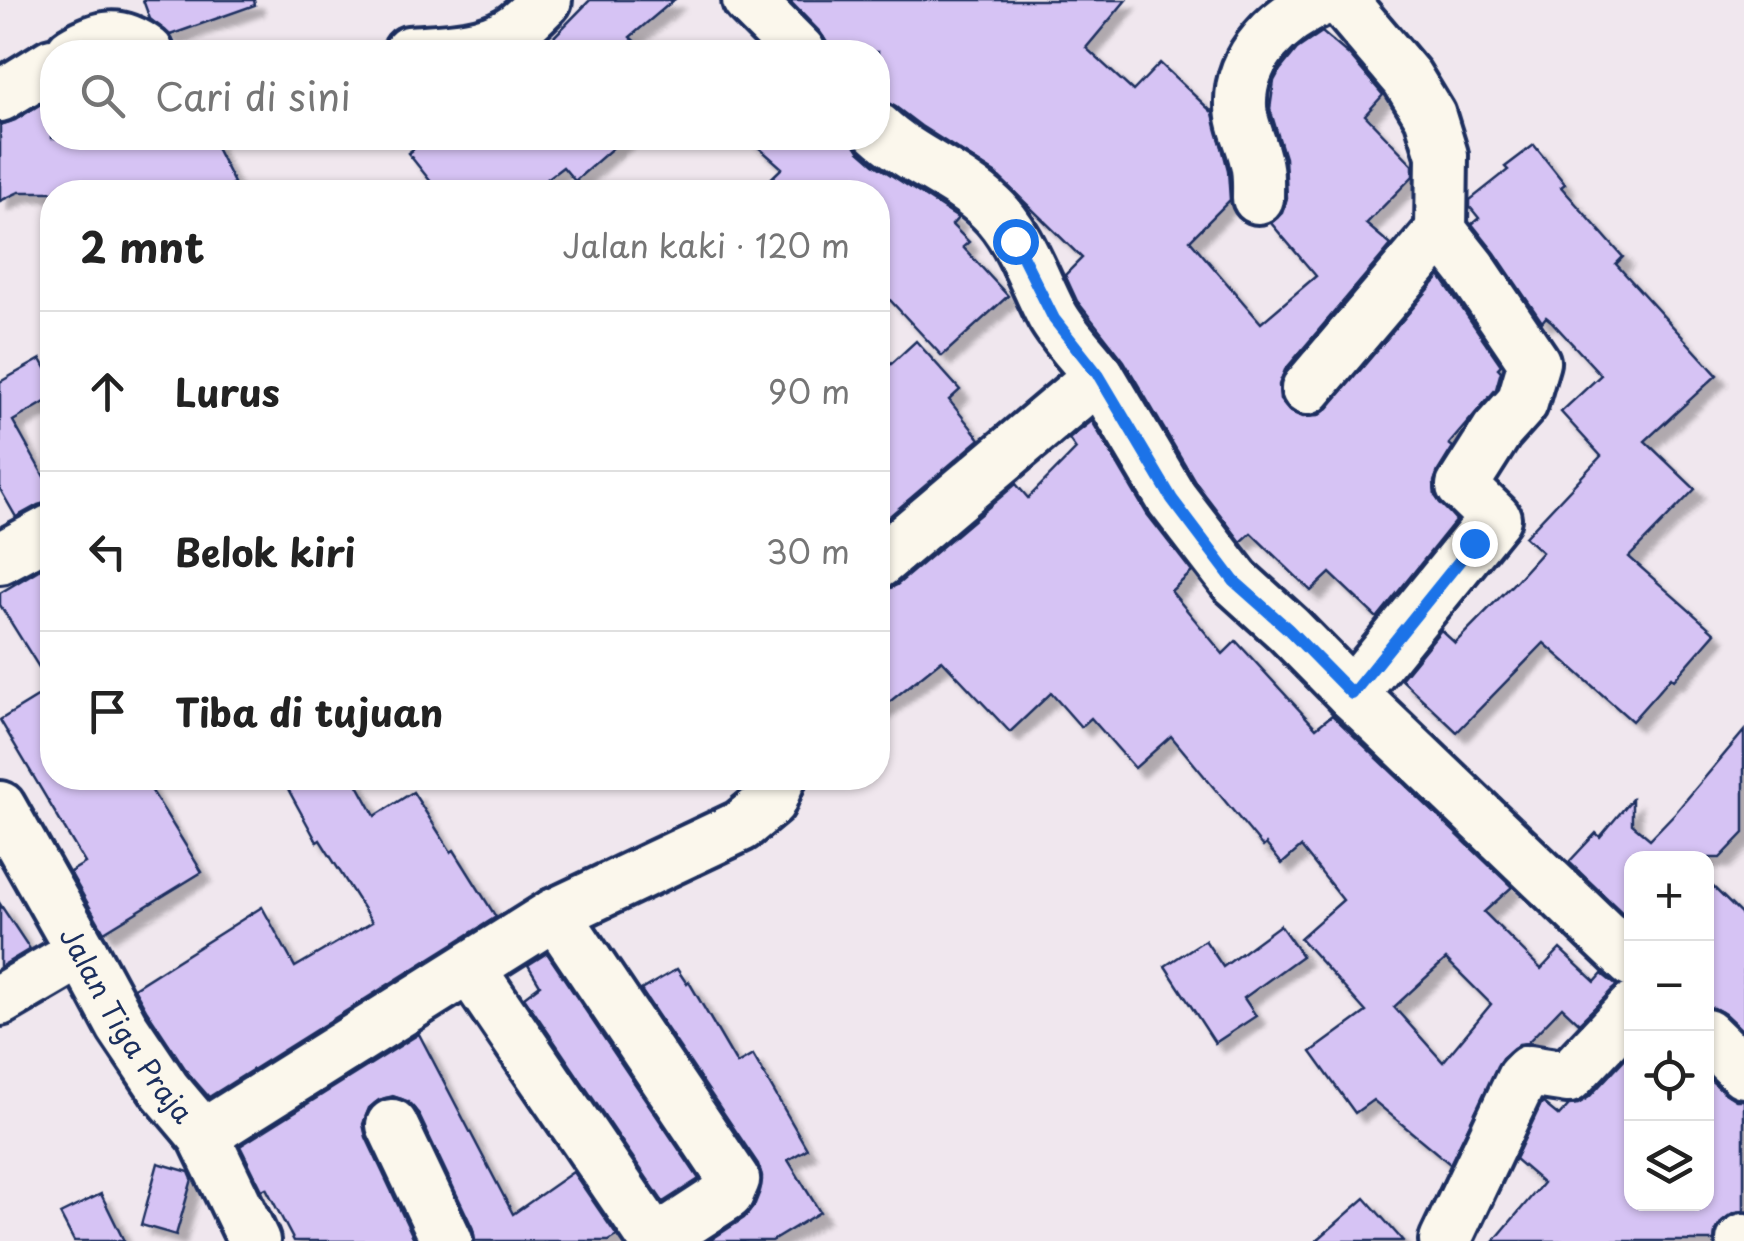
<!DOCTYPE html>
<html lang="id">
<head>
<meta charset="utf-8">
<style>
  :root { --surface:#fff; --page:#f2f2f2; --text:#222; --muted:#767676; --line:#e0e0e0 }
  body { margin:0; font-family:"Playpen Sans",sans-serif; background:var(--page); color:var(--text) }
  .controls { position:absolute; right:30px; bottom:30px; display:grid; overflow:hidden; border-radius:20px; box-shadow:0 2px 8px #0004 }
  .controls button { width:90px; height:90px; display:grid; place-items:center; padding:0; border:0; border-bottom:2px solid var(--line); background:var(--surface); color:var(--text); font:50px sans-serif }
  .stop { position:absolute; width:30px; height:30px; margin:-22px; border:8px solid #1a73e8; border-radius:50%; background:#fff }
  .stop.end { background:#1a73e8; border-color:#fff; box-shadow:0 2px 10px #0008 }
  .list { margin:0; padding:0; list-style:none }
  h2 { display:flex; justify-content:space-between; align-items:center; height:130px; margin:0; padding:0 40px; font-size:42px }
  h2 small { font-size:32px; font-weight:400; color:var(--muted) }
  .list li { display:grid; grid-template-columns:65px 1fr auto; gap:30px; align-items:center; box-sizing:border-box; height:160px; padding:0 40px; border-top:2px solid var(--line) }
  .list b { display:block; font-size:38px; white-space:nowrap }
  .list em { font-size:32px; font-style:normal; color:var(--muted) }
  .icon { flex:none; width:55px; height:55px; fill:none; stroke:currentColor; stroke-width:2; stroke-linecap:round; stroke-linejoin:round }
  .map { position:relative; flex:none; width:1744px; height:1241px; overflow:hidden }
  .search { position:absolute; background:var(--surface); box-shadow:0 2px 8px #0004; left:40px; top:40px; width:850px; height:110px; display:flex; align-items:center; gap:25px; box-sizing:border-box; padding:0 35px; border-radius:40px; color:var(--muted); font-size:38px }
  .panel { position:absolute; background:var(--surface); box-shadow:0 2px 8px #0004; left:40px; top:180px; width:850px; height:610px; border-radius:40px }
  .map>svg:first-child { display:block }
  .building { fill:#d6c3f4; stroke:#1b2f5e; stroke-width:2.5; fill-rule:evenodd; filter:url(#shadow) }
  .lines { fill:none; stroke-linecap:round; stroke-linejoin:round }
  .minor-casing { stroke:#1b2f5e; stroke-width:58 }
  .minor { stroke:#fbf7ec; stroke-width:50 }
  .route { stroke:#1a73e8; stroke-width:12 }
  .labels { text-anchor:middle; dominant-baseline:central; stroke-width:10; stroke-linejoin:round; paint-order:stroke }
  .street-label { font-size:28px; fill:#1b2f5e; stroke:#fbf7ec }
</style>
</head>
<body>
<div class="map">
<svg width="1744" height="1241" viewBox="0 0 1744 1241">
  <defs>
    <filter id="shadow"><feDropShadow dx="9" dy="9" stdDeviation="2.5" flood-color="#0004"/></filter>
  </defs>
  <rect width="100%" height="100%" fill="#f0e7ee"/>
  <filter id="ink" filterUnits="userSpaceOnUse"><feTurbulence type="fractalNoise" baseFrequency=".01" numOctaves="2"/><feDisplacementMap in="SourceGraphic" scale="20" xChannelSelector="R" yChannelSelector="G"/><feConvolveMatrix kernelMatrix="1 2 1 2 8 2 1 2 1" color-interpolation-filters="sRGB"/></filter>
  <g filter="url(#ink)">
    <g class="building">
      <path d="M143,0H254L255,5L170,35L150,19Z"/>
      <path d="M590,0H674L630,37L646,52H539Z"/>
      <path d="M789,0H1126L1086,48L1133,91L1160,63L1213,113L1228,170L1230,200L1190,240L1261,323L1316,276L1271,223L1282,213L1287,198L1285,158L1270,109L1274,81L1280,70L1297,49L1322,32L1349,55L1383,95L1365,115L1413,165V176L1366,224L1391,245L1285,370L1279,385L1280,400L1289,411L1303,417L1318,416L1328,408L1440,276L1501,365L1498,368L1501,371L1496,389L1449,444L1453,447L1438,471L1434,482L1435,496L1456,520L1377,618L1330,573L1311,591L1251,533L1241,542L1196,483L1124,361L1077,301L1065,275L1082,258L995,173L921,126L896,107L884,101H878V52H833L820,32Z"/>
      <path d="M52,97V138H211L234,183L216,192H19L0,201V125L15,120Z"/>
      <path d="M428,138H624L575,181L563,167L530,192H439L408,153Z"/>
      <path d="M748,138H851L859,151L874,164L958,218L952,225L969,242L963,247L1008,296L942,356L878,287V192H757L782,168Z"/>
      <path d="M1534,145L1565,184L1561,187L1623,257L1616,264L1717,375L1645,441L1695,489L1629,557L1715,633L1674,680L1671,677L1632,721L1544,643L1457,732L1401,679L1441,630L1455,643L1516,581L1542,552L1525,537L1601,456L1561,412L1601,375L1551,321L1546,317L1542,322L1495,253L1472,224L1479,218L1470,207V200L1508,170L1505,167Z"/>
      <path d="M916,341L960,390L949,400L980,439L878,526V376Z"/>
      <path d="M41,359L52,379V398L13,421L52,491V501L38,505L16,517L0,489V382Z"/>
      <path d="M1092,421L1147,514L1192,572L1171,591L1223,654L1236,641L1316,728L1332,715L1512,887L1484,912L1541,969L1560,949L1595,982L1602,974L1617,986L1579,1023L1562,1007L1527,1043L1519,1044L1502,1058L1450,1164L1373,1100L1355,1113L1311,1052L1366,1012L1300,938L1343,900L1301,847L1282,864L1266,844L1263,847L1171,736L1135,768L1091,718L1081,727L1051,693L1010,732L942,660L878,711V591H884L897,585L1016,484L1028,498L1076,449L1069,439ZM1446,959L1491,1004L1443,1062L1394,1007Z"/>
      <path d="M52,562V778H144L202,872L104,932L70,872L85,863L0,720L52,688L0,605V593Z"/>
      <path d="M1744,731V833L1720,858H1632V922L1569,862L1596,833L1600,837L1632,799V824L1650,839L1675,813Z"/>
      <path d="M282,778H354L375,816L413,792L451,852L454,850L496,917L209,1097L188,1073L147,1011L134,988L262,907L295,967L372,922L320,840L317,842Z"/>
      <path d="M1706,880L1744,917V1032L1725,1014L1714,1008L1706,1007Z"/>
      <path d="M0,904L30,949L0,967Z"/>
      <path d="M1280,925L1302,956L1244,998L1256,1016L1215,1043L1165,966L1205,940L1223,967Z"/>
      <path d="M547,953L699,1179L663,1202L524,997L540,985L528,965Z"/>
      <path d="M677,969L687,984L689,982L737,1064L753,1055L807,1149L788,1160L820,1212L772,1241H709L744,1218L754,1206L760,1191L762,1176L758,1164L641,990Z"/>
      <path d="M419,1034L513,1214L573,1172L617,1236L609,1241H475L473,1229L418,1113L407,1101L393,1096L379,1100L369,1108L363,1124L366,1137L415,1241H294L266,1188L262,1190L240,1146Z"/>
      <path d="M1632,1051V1204H1706V1076L1725,1093L1736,1100H1744V1211L1736,1212L1722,1221L1715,1233L1714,1241H1494L1543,1183L1515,1159L1542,1102L1559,1116L1569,1105L1578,1104L1589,1097Z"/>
      <path d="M158,1163L189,1172L192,1179L176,1235L141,1225Z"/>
      <path d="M101,1194L124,1241H74L60,1214Z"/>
      <path d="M1365,1198L1403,1241H1316Z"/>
    </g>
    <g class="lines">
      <defs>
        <g id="minor">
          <path d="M748,0L800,52"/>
          <path d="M72,52C100,35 120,30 148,52"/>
          <path d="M409,52C443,49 480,50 510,32C523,24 535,11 546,0"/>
          <path d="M0,96L52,64"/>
          <path d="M878,129C912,161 958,176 991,208C1019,234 1034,281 1052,315C1064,337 1084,356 1099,376"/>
          <path d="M1258,198C1258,185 1259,171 1255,159C1251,141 1241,124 1241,106C1239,56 1281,17 1323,0"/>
          <path d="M1307,389L1441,231"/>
          <path d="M0,558L52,530"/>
          <path d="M878,563L1099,376L1172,499L1235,581L1288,629L1352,694L1495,518L1462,486L1497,431L1522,403L1534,362L1471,269L1441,231L1442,155L1430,116L1407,78L1341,0"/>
          <path d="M1352,694L1632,962"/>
          <path id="s1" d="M0,807L82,952L122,1026L165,1090L203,1135L254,1241"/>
          <path d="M555,914L734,1180L728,1194L656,1241"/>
          <path d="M470,969L655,1241"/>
          <path d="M0,1000L82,952"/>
          <path d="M1706,1035L1744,1072"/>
          <path d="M392,1125L447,1241"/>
          <path d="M203,1135L555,914L741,826L770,802L780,778"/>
          <path d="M1445,1241L1522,1078L1529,1071L1568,1077L1632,1009"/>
          <path d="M1742,1241L1744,1239"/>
        </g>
      </defs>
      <use href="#minor" class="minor-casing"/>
      <use href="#minor" class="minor"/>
    </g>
  </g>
  <g class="lines" filter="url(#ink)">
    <path class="route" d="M1015,241L1054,319L1099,376L1172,499L1234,581L1288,629L1352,694L1474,543"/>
  </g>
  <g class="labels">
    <g class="street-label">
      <text stroke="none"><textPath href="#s1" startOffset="252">Jalan Tiga Praja</textPath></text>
    </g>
  </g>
</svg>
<div class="controls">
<button>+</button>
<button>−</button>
<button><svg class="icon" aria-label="locate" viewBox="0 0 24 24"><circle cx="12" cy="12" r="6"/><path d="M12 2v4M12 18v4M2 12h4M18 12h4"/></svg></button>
<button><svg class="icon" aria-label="layers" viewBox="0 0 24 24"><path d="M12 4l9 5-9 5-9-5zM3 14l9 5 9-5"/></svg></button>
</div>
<div class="stop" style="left:1015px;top:241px"></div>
<div class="stop end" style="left:1474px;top:543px"></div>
<div class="search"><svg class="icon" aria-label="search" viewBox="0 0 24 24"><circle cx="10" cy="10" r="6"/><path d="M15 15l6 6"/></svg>Cari di sini</div>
<section class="panel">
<h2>2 mnt<small>Jalan kaki · 120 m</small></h2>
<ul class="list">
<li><svg class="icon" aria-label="ahead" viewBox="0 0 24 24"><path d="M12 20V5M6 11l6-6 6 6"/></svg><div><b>Lurus</b></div><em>90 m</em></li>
<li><svg class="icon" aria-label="left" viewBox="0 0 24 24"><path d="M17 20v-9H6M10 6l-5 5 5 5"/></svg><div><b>Belok kiri</b></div><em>30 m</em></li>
<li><svg class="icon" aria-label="arrive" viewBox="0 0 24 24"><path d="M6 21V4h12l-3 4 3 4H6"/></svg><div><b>Tiba di tujuan</b></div></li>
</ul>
</section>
</div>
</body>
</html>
